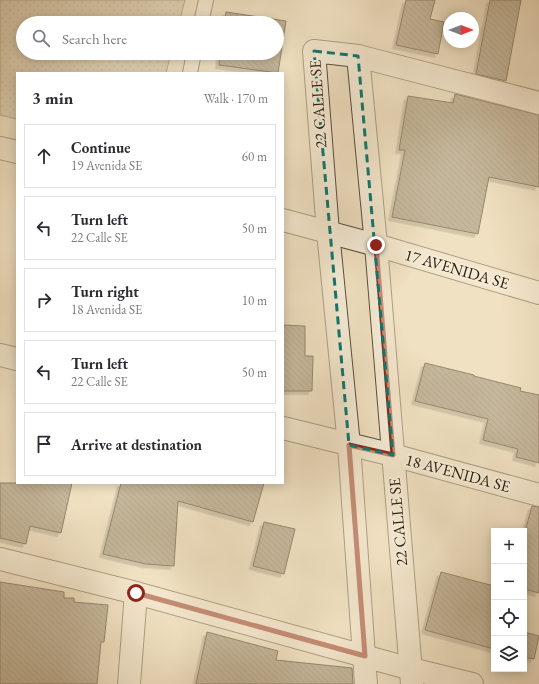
<!DOCTYPE html>
<html lang="en">
<head>
<meta charset="utf-8">
<style>
  :root { --surface:#fff; --page:#f7f7f7; --text:#2b2b33; --muted:#7c7c81; --line:#e1e1e2 }
  body { margin:0; font-family:"EB Garamond",serif; background:var(--page); color:var(--text) }
  .controls { position:absolute; right:12px; bottom:12px; display:grid; overflow:hidden; border-radius:0px; box-shadow:0 2px 10px #0003 }
  .controls button { width:36px; height:36px; display:grid; place-items:center; padding:0; border:0; border-bottom:1px solid var(--line); background:var(--surface); color:var(--text); font:20px sans-serif }
  .compass { position:absolute; left:443px; top:12px; width:36px; height:36px; border-radius:50%; background:var(--surface); box-shadow:0 2px 10px #0003; rotate:90deg }
  .stop { position:absolute; width:12px; height:12px; margin:-9px; border:3px solid #8f2418; border-radius:50%; background:#fff }
  .stop.end { background:#8f2418; border-color:#fff; box-shadow:0 1px 4px #0008 }
  .list { margin:0; padding:0; list-style:none }
  h2 { display:flex; justify-content:space-between; align-items:center; height:52px; margin:0; padding:0 16px; font-size:17px }
  h2 small { font-size:13px; font-weight:400; color:var(--muted) }
  .list li { display:grid; grid-template-columns:26px 1fr auto; gap:12px; align-items:center; box-sizing:border-box; height:64px; margin:0 8px 8px; padding:0 8px; border:1px solid var(--line); border-radius:0px }
  .list b { display:block; font-size:15px; white-space:nowrap }
  .list p { margin:0; font-size:13px; white-space:nowrap; color:var(--muted) }
  .list em { font-size:13px; font-style:normal; color:var(--muted) }
  .icon { flex:none; width:22px; height:22px; fill:none; stroke:currentColor; stroke-width:2; stroke-linecap:round; stroke-linejoin:round }
  .map { position:relative; flex:none; width:539px; height:684px; overflow:hidden }
  .search { position:absolute; background:var(--surface); box-shadow:0 2px 10px #0003; left:16px; top:16px; width:268px; height:44px; display:flex; align-items:center; gap:10px; box-sizing:border-box; padding:0 14px; border-radius:22px; color:var(--muted); font-size:15px }
  .panel { position:absolute; background:var(--surface); box-shadow:0 2px 10px #0003; left:16px; top:72px; width:268px; height:412px; border-radius:0px }
  .map>svg:first-child { display:block }
  .grass { fill:url(#grass-dots); stroke:#7d6e58 }
  .building { fill:url(#building-back-hatch); stroke:#2b1d0c; filter:url(#shadow) }
  .lines { fill:none; stroke-linecap:round; stroke-linejoin:round }
  .lane-casing { stroke:#5c4e3a; stroke-width:16 }
  .street-casing { stroke:#5c4e3a; stroke-width:24 }
  .lane { stroke:#f5ecd7; stroke-width:14 }
  .street { stroke:#f5ecd7; stroke-width:22 }
  .route { stroke:#8f2418; stroke-width:5 }
  .marked { fill:none; stroke:#0f766e; stroke-width:3; stroke-dasharray:8 5; stroke-linejoin:round }
  .labels { text-anchor:middle; dominant-baseline:central; stroke-width:4; stroke-linejoin:round; paint-order:stroke }
  .street-label { font-size:16px; fill:#2b1d0c; stroke:#f5ecd7 }
</style>
</head>
<body>
<div class="map">
<svg width="539" height="684" viewBox="0 0 539 684">
  <defs>
    <pattern id="grass-dots" width="8" height="8" patternUnits="userSpaceOnUse"><rect width="8" height="8" fill="#cfc0a3"/><path d="M2 2h.1M6 6h.1" fill="none" stroke="#b2a58b" stroke-width="1.8" stroke-linecap="round"/></pattern>
    <pattern id="building-back-hatch" width="6" height="6" patternUnits="userSpaceOnUse"><rect width="6" height="6" fill="#91836b"/><path d="M-1 5l2 2M0 0l6 6M5-1l2 2" fill="none" stroke="#776b56"/></pattern>
    <filter id="shadow"><feDropShadow dx="-3.5" dy="3.5" stdDeviation="0" flood-color="#0004"/></filter>
  </defs>
  <rect width="100%" height="100%" fill="#f0e1c2"/>
  <filter id="stains"><feTurbulence type="fractalNoise" baseFrequency=".005" numOctaves="4"/><feColorMatrix values="0 0 0 0 .2 0 0 0 0 .09 0 0 0 0 .02 0 0 0 .5 -.17"/></filter>
  <radialGradient id="worn" r=".72"><stop offset=".6" stop-color="#630" stop-opacity="0"/><stop offset="1" stop-color="#630" stop-opacity=".3"/></radialGradient>
  <path class="grass" d="M0,0H185L179,23H23V53H171L166,73H17V119L0,115Z"/>
  <g class="building">
    <path d="M406,0H435L430,19L444,22L438,54L396,45Z"/>
    <path d="M490,0H521L506,81L476,74Z"/>
    <path d="M226,12L286,21L278,73L219,65L220,53H277V23H224Z"/>
    <path d="M455,94L539,115V187L489,177L478,234L392,217L405,150H399L408,96L453,103Z"/>
    <path d="M283,325L305,326V356H313L312,391H283Z"/>
    <path d="M425,363L474,375V376L521,388L520,391L539,395V463L516,457L518,449L483,440L488,419L415,401Z"/>
    <path d="M0,483H72L61,533L30,526L26,544L0,538Z"/>
    <path d="M121,483H264L253,522L178,501L174,566L146,564L103,554Z"/>
    <path d="M532,506L539,507V593L524,589V535Z"/>
    <path d="M264,522L295,529L284,574L253,566Z"/>
    <path d="M441,572L494,586V649L425,630Z"/>
    <path d="M0,582L64,592V598H74V602L108,605L104,642H101L97,684H0Z"/>
    <path d="M207,632L278,651L276,660L352,668L353,684H196Z"/>
    <path d="M524,632L539,636L534,659L524,657Z"/>
  </g>
  <g class="lines">
    <defs>
      <g id="lane">
        <path d="M201,23L206,0"/>
        <path d="M190,73L194,53"/>
      </g>
      <g id="street">
        <path d="M358,56L376,245L412,684"/>
        <path d="M0,148L17,152"/>
        <path d="M283,220L376,245L539,293"/>
        <path d="M0,355L17,359"/>
        <path d="M283,428L393,455L539,495"/>
        <path d="M0,559L136,593L411,669L472,684"/>
        <path d="M129,684L136,593"/>
        <path d="M366,684L349,445L328,232L314,51L358,56L539,103"/>
      </g>
    </defs>
    <use href="#lane" class="lane-casing"/>
    <use href="#street" class="street-casing"/>
    <use href="#lane" class="lane"/>
    <use href="#street" class="street"/>
  </g>
  <g class="lines">
    <path class="route" d="M136,593L365,656L349,445L393,455L376,245"/>
  </g>
  <path d="M0 0H539V684H0ZM314,51L358,56L393,455L349,445Z" fill="#f0e1c2" fill-opacity=".55" fill-rule="evenodd"/>
  <path class="marked" d="M314,51L358,56L393,455L349,445Z"/>
  <g class="labels">
    <g class="street-label">
      <text transform="translate(318 104) rotate(-94)">22 CALLE SE</text>
      <text transform="translate(457 269) rotate(16)">17 AVENIDA SE</text>
      <text transform="translate(458 473) rotate(15)">18 AVENIDA SE</text>
      <text transform="translate(398 522) rotate(-95)">22 CALLE SE</text>
    </g>
  </g>
  <rect width="100%" height="100%" filter="url(#stains)"/>
  <rect width="100%" height="100%" fill="url(#worn)"/>
</svg>
<div class="controls">
<button>+</button>
<button>−</button>
<button><svg class="icon" aria-label="locate" viewBox="0 0 24 24"><circle cx="12" cy="12" r="6"/><path d="M12 2v4M12 18v4M2 12h4M18 12h4"/></svg></button>
<button><svg class="icon" aria-label="layers" viewBox="0 0 24 24"><path d="M12 4l9 5-9 5-9-5zM3 14l9 5 9-5"/></svg></button>
</div>
<svg class="compass" viewBox="-18 -18 36 36"><path d="M0-13l5 13h-10z" fill="#e53935"/><path d="M0 13l5-13h-10z" fill="#7c7c81"/></svg>
<div class="stop" style="left:136px;top:593px"></div>
<div class="stop end" style="left:376px;top:245px"></div>
<div class="search"><svg class="icon" aria-label="search" viewBox="0 0 24 24"><circle cx="10" cy="10" r="6"/><path d="M15 15l6 6"/></svg>Search here</div>
<section class="panel">
<h2>3 min<small>Walk · 170 m</small></h2>
<ul class="list">
<li><svg class="icon" aria-label="ahead" viewBox="0 0 24 24"><path d="M12 20V5M6 11l6-6 6 6"/></svg><div><b>Continue</b><p>19 Avenida SE</p></div><em>60 m</em></li>
<li><svg class="icon" aria-label="left" viewBox="0 0 24 24"><path d="M17 20v-9H6M10 6l-5 5 5 5"/></svg><div><b>Turn left</b><p>22 Calle SE</p></div><em>50 m</em></li>
<li><svg class="icon" aria-label="right" viewBox="0 0 24 24"><path d="M7 20v-9h11M14 6l5 5-5 5"/></svg><div><b>Turn right</b><p>18 Avenida SE</p></div><em>10 m</em></li>
<li><svg class="icon" aria-label="left" viewBox="0 0 24 24"><path d="M17 20v-9H6M10 6l-5 5 5 5"/></svg><div><b>Turn left</b><p>22 Calle SE</p></div><em>50 m</em></li>
<li><svg class="icon" aria-label="arrive" viewBox="0 0 24 24"><path d="M6 21V4h12l-3 4 3 4H6"/></svg><div><b>Arrive at destination</b></div></li>
</ul>
</section>
</div>
</body>
</html>
